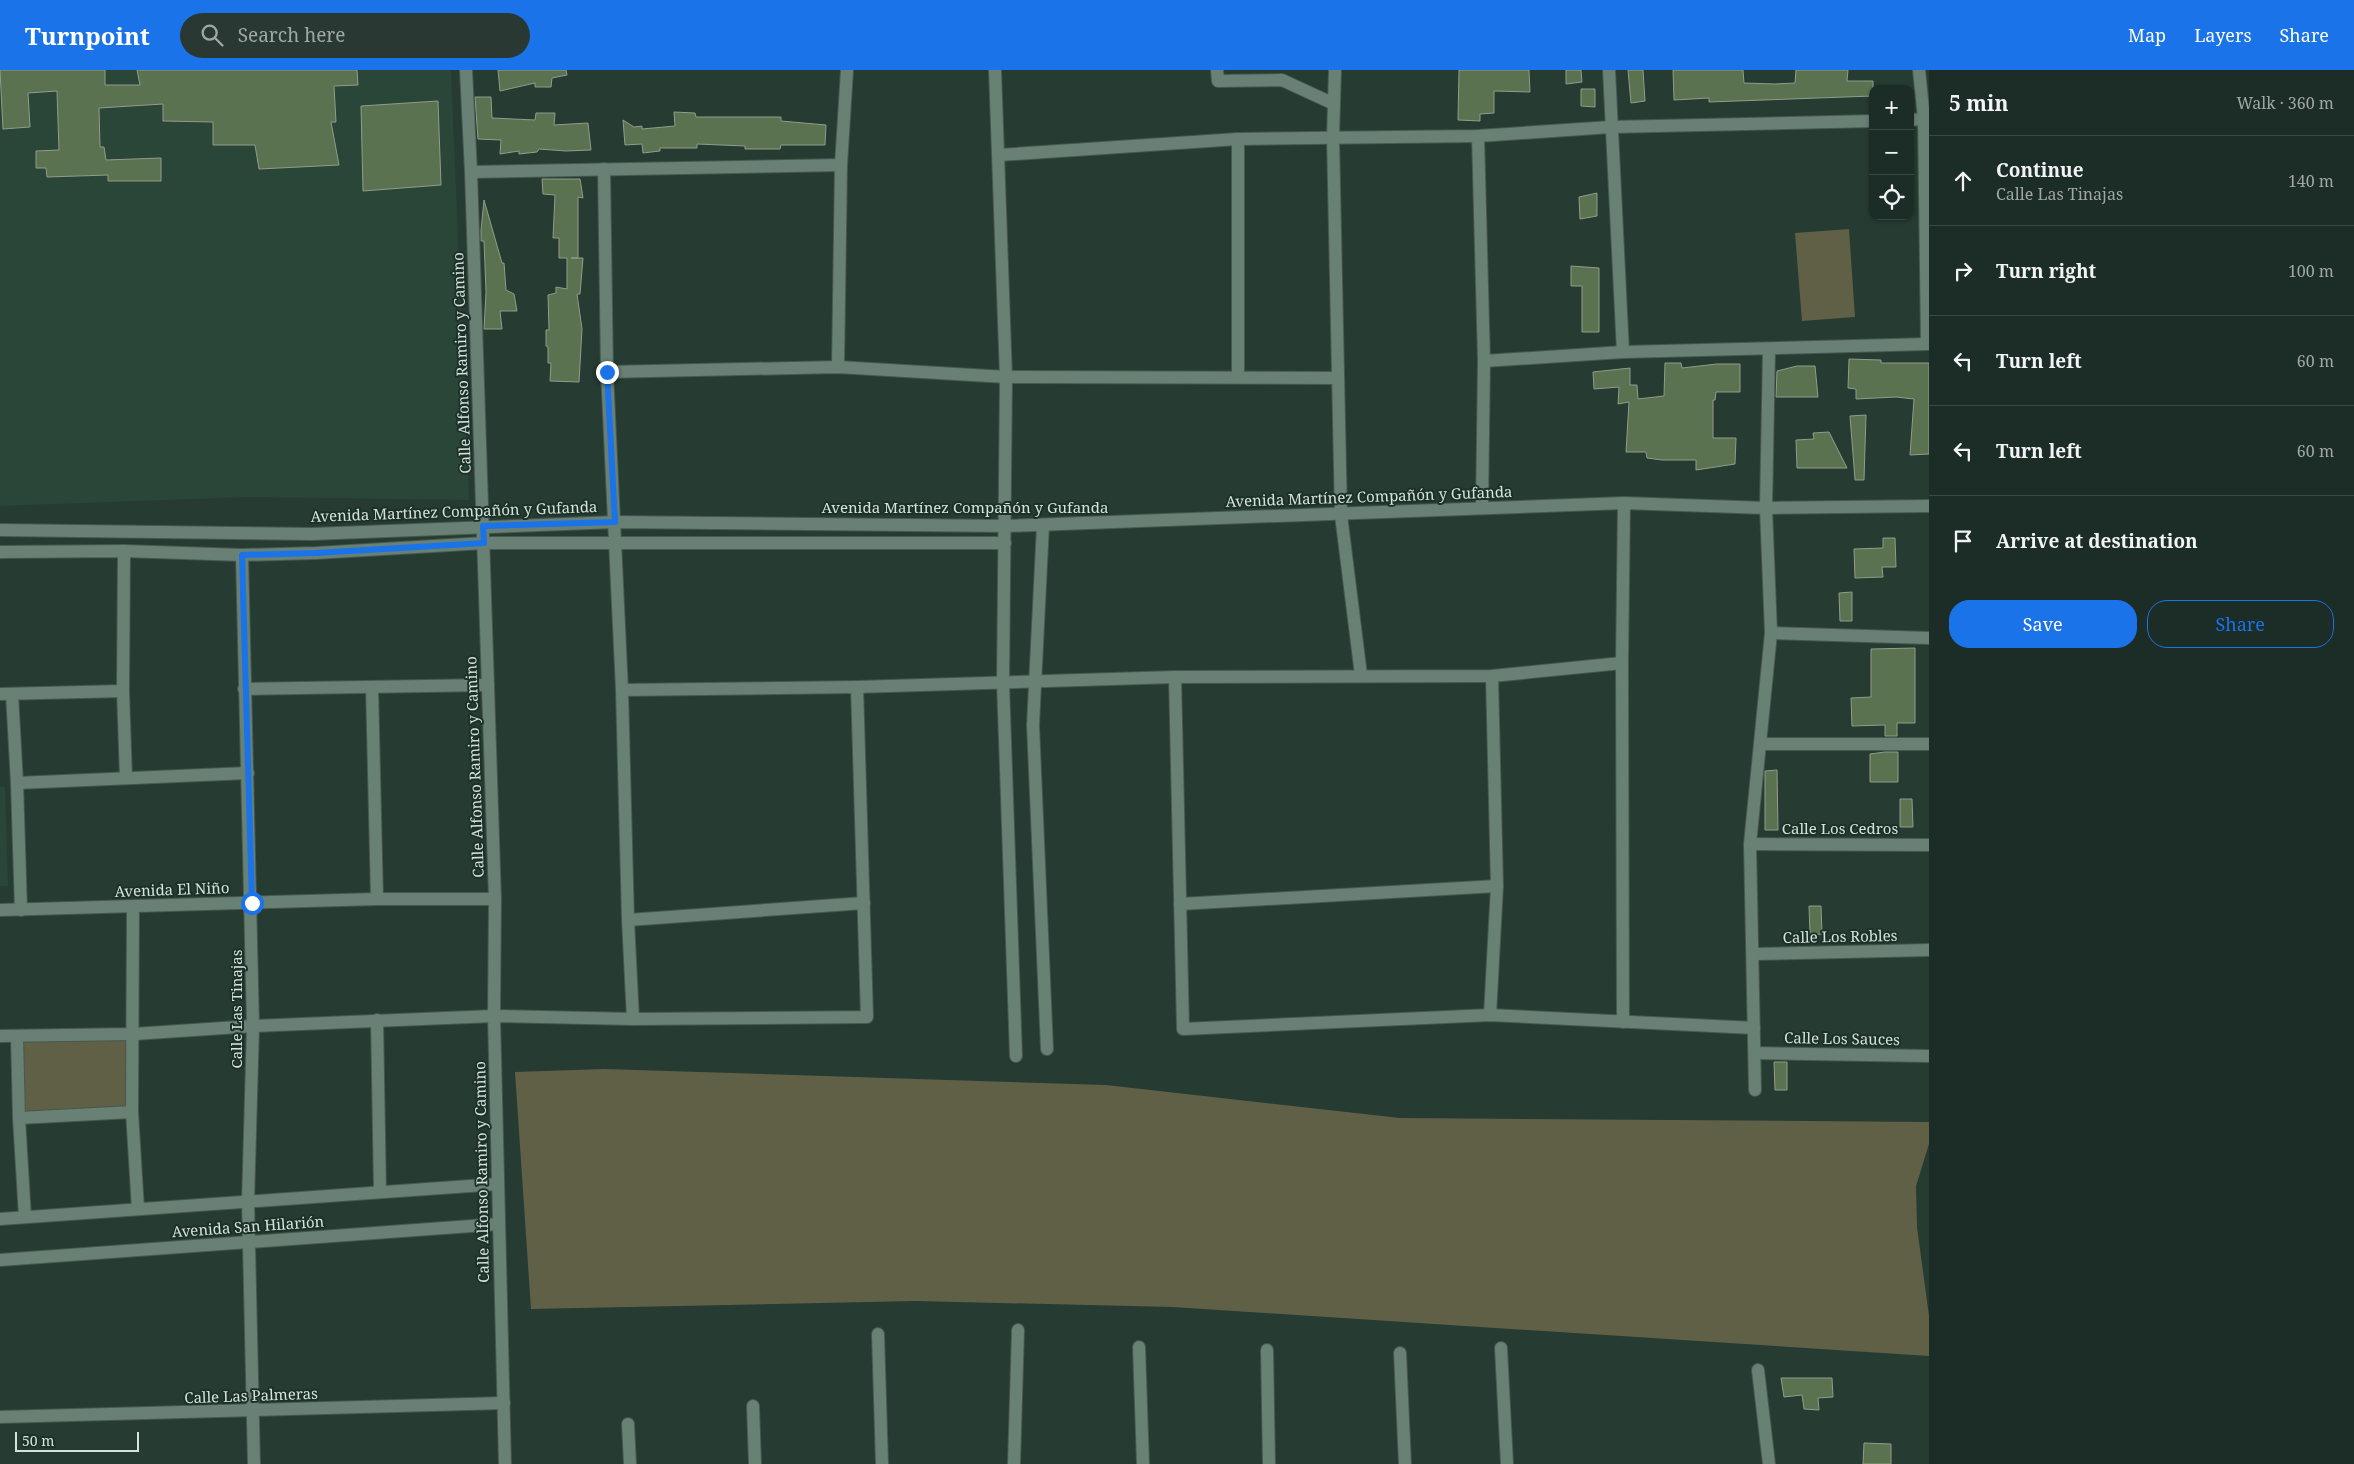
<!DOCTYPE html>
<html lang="en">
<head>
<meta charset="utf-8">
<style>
  :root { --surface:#1c2c26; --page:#293832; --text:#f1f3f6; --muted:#a0a7a7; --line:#3a4843; --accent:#1a73e8 }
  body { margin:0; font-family:"Noto Serif",serif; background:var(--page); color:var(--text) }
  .controls { position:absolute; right:15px; top:15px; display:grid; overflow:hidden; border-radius:10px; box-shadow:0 1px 4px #0004 }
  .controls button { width:45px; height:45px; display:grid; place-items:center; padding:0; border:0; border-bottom:1px solid var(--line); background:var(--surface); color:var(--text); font:25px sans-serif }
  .scale { position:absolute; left:15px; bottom:12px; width:124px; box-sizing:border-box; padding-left:5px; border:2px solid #d6e2dc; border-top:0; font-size:14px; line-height:18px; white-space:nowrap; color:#d6e2dc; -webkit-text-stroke:4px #1c3128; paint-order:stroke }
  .stop { position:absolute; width:15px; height:15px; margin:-11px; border:4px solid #1a73e8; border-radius:50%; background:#fff }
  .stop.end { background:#1a73e8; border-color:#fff; box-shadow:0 1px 5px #0008 }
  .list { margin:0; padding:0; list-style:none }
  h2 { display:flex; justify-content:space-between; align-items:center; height:65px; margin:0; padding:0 20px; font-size:21px }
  h2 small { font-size:16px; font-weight:400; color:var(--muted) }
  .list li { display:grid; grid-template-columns:32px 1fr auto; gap:15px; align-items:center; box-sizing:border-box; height:90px; padding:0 20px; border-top:1px solid var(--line) }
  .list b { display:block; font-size:19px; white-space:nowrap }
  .list p { margin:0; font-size:16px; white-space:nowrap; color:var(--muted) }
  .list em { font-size:16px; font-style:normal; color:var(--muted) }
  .actions { display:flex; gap:10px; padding:15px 20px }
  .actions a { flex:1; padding:11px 0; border:1px solid var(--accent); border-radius:20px; text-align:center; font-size:18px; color:var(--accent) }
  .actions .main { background:var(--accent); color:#fff }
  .icon { flex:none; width:28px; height:28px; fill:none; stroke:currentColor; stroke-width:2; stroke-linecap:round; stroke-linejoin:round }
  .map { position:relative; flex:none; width:1929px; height:1394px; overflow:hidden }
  header { display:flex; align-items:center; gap:30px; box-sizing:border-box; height:70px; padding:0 25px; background:var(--accent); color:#fff }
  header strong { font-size:24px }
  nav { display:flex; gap:28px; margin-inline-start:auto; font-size:18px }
  .search { width:350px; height:45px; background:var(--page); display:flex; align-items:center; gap:12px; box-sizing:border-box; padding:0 18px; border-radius:28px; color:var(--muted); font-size:19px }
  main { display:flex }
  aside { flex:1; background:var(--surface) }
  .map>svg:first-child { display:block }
  .built { fill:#2a4639 }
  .green { fill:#606047 }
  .building { fill:#5b7250; stroke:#909d8a }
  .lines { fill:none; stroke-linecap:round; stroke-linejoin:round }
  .minor-casing { stroke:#465850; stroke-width:14 }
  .minor { stroke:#698075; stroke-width:12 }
  .route { stroke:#1a73e8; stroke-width:6 }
  .labels { text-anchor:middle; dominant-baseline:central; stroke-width:4; stroke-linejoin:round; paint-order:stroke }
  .street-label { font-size:15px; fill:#d6e2dc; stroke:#1c3128 }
</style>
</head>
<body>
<header>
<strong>Turnpoint</strong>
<div class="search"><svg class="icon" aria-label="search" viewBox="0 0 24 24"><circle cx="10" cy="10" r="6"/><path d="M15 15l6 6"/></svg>Search here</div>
<nav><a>Map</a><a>Layers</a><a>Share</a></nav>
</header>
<main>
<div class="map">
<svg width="1929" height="1394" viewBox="0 0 1929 1394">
  <rect width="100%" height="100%" fill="#263b32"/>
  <g class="built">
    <path d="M0,0H451L469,430L247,427L0,436Z"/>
    <path d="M0,717H5L8,816H0Z"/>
  </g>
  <g class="green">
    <path d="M1849,159L1855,247L1802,251L1795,163Z"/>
    <path d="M134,964L132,1042L19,1048L17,966Z"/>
    <path d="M604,999L1106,1015L1400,1048L1929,1052V1074L1916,1116L1917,1157L1929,1246V1286L1173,1237L916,1231L531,1239L515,1002Z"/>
  </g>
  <g class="building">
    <path d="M0,0H105V15H140L137,0H357L358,15L334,16L336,52H331L339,95L259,99L255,75H213V52L163,51V34L99,38L100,77H104L106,90L161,88V111H108V105L47,107L46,98H36V81L59,80L57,21L28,23L30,57L3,59Z"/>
    <path d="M498,0H566L567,5L552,8L551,17H535V13L500,21Z"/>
    <path d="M1459,0H1529L1530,22L1494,21V43L1480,44V51L1458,50Z"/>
    <path d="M1566,0H1581L1582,12L1566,14Z"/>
    <path d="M1628,0H1643L1645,31L1631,33Z"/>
    <path d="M1673,0H1743L1744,13L1775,14L1795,13L1796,0H1848L1847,11H1873V26L1709,32V28L1674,30Z"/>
    <path d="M1581,19H1595V37L1581,36Z"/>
    <path d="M475,27H491L492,48L535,50L536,43H555L554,55L588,53L591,80L566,81L539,79L537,82L519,84V81L500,84L501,70L478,69Z"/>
    <path d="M438,31L441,115L363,121L361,36Z"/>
    <path d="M674,42L695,43L696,47H781V51L826,55L825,75H781L780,79H745V76L697,74V78H660V81L643,83L642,74L625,75L623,50L634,57L642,56V59L675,56Z"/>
    <path d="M542,109H580L583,128L578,127V188H571H583L580,224H577L582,259L579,312L550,311L551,293H548V277L546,276V260H549L548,225L556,223V217L567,219V188H559V168H553L555,125L543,124Z"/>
    <path d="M1597,123V146L1580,149L1579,127Z"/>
    <path d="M484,130L502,193H504L506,220L514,224L517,241H500L502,259H484L486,222L484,171H481V160Z"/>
    <path d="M1571,196L1599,198V262H1582V216H1571Z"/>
    <path d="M1849,289L1881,290V293H1929V384L1910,385L1914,329L1896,327L1856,329V319L1848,318Z"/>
    <path d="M1665,293H1681L1682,298L1717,294H1740V322H1716L1715,330H1713V368H1736L1735,394L1696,400V390H1662L1647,388L1646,382H1626L1629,332L1618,334L1619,317L1594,319L1593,302L1630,298V315H1637L1638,329L1664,326Z"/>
    <path d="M1797,296H1815L1818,327H1776L1777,301Z"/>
    <path d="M1866,345L1864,410H1855L1850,346Z"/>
    <path d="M1829,362L1847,398H1797L1796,370L1814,369L1813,363Z"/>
    <path d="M1883,468H1895L1896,497H1882L1883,507L1855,508L1854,479L1883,478Z"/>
    <path d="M1852,522V551H1840L1839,523Z"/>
    <path d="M1915,578V653H1897V666H1885V655L1852,656L1851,628L1871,627V579Z"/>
    <path d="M1885,682H1898V712H1870V684Z"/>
    <path d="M1777,700L1778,760H1765V701Z"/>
    <path d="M1900,729H1912L1913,757H1900Z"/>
    <path d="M1809,836H1821L1822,864L1810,865Z"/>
    <path d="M1774,992H1787V1020H1775Z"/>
    <path d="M1781,1308H1832L1833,1327L1818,1328L1819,1340L1804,1339L1802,1325L1784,1327Z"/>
    <path d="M1864,1373L1891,1374V1394H1863Z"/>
  </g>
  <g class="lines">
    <defs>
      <g id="minor">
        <path d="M466,0L471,102L495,829L494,946L505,1394"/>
        <path d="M995,0L1006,307L1003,613L1016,986"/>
        <path d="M1217,0L1218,11L1282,10L1334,34"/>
        <path d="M1335,0L1333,67L1341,445L1361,605"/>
        <path d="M1609,0L1623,282"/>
        <path d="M1919,0L1924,49L1927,274"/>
        <path d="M1910,50L1924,49"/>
        <path d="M1478,66L1484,291L1482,437"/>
        <path d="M1238,69V307"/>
        <path d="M999,85L1238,69L1478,66L1611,57L1873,51"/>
        <path d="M604,99L607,302L622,620L628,850L633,949"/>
        <path d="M471,102L841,95"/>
        <path d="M1484,291L1623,282L1929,274"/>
        <path d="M838,297L841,95L847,0"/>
        <path d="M607,302L838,297L1006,307L1338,308"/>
        <path d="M1043,455L1033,655L1047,979"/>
        <path d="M0,460L312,464L615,452L1006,456L1624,433L1766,438L1929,436"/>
        <path d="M124,481L123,621L126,708"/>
        <path d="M0,482L124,481L242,485L316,483L484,473H1005"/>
        <path d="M242,485L253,956L248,1132L254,1394"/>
        <path d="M1771,563L1929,568"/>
        <path d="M1175,607L1183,959L1490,945L1754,958"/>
        <path d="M372,617L377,829"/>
        <path d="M244,619L488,615"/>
        <path d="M622,620L857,617L1175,607L1492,606L1622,593"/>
        <path d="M0,624L123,621"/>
        <path d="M12,624L17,713L21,840"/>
        <path d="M1761,674H1929"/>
        <path d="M17,713L248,703"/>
        <path d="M1750,774L1929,775"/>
        <path d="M1180,834L1497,816"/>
        <path d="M133,837L132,1042L138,1139"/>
        <path d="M0,840L377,829H495"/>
        <path d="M628,850L864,833"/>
        <path d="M1753,884L1929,880"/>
        <path d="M1490,945L1497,816L1492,606"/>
        <path d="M377,950L380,1122"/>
        <path d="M1623,952L1622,593L1624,433"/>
        <path d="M0,966L134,964L253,956L494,946L633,949L867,947L857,617"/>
        <path d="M17,966L19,1048L25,1147"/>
        <path d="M1755,983L1929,986"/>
        <path d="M1755,1020L1750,774L1771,563L1766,438L1769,280"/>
        <path d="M19,1048L132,1042"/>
        <path d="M0,1149L498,1114"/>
        <path d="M0,1190L499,1154"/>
        <path d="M878,1264L882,1394"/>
        <path d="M1139,1277L1143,1394"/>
        <path d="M1501,1278L1507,1394"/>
        <path d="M1267,1280L1269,1394"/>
        <path d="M1400,1283L1405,1394"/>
        <path d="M1758,1300L1769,1394"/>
        <path d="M753,1336L755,1394"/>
        <path d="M0,1347L504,1333"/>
        <path d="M628,1354L630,1394"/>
        <path d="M1014,1394L1018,1260"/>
      </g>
    </defs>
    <use href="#minor" class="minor-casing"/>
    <use href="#minor" class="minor"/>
  </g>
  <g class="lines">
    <path class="route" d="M252,833L242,485L316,483L484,473L483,456L615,452L607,302"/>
  </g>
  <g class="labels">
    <g class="street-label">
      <text transform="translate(461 293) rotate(-92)">Calle Alfonso Ramiro y Camino</text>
      <text transform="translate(1369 426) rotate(-2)">Avenida Martínez Compañón y Gufanda</text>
      <text x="965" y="437">Avenida Martínez Compañón y Gufanda</text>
      <text transform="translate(454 441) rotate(-2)">Avenida Martínez Compañón y Gufanda</text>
      <text transform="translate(474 697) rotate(-92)">Calle Alfonso Ramiro y Camino</text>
      <text x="1840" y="758">Calle Los Cedros</text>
      <text transform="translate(172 819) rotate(-2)">Avenida El Niño</text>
      <text transform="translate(1840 866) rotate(-1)">Calle Los Robles</text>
      <text transform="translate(236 939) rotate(-90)">Calle Las Tinajas</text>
      <text transform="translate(1842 968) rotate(1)">Calle Los Sauces</text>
      <text transform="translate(481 1102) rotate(-91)">Calle Alfonso Ramiro y Camino</text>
      <text transform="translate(248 1156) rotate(-4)">Avenida San Hilarión</text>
      <text transform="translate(251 1325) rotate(-2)">Calle Las Palmeras</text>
    </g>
  </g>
</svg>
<div class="controls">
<button>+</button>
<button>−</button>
<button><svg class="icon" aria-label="locate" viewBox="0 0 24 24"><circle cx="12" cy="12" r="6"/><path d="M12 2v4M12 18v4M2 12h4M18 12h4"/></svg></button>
</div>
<div class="scale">50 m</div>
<div class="stop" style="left:252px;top:833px"></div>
<div class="stop end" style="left:607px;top:302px"></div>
</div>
<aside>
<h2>5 min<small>Walk · 360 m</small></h2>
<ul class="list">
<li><svg class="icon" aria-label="ahead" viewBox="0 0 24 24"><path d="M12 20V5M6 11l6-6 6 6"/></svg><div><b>Continue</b><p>Calle Las Tinajas</p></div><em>140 m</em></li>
<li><svg class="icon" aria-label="right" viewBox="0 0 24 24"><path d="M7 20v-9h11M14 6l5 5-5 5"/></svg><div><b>Turn right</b></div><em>100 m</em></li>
<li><svg class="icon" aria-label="left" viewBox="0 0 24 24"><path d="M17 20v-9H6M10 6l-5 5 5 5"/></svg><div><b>Turn left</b></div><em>60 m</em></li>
<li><svg class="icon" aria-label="left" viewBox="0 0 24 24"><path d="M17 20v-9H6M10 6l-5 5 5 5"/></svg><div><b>Turn left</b></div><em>60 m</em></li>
<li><svg class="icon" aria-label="arrive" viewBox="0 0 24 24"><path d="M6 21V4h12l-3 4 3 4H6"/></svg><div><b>Arrive at destination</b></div></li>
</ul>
<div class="actions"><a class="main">Save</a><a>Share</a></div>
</aside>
</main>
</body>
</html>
